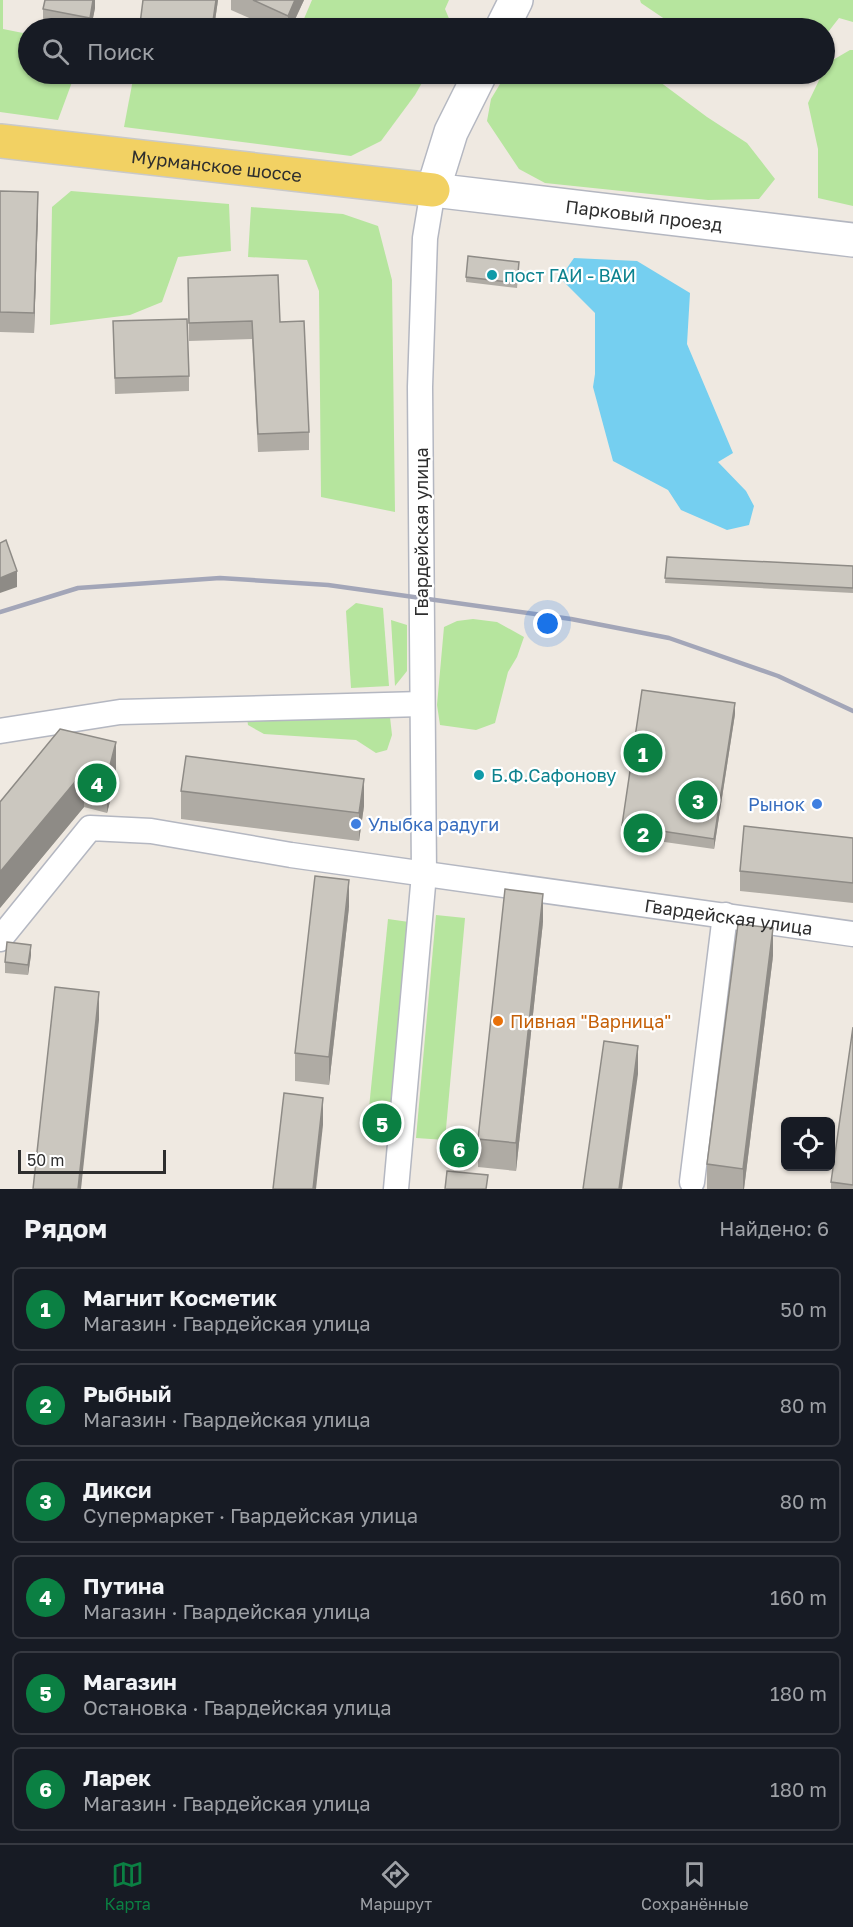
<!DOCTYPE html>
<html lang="ru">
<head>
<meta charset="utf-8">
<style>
  :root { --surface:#171b24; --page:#242831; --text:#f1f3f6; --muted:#9ea1a6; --line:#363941; --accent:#0b8043 }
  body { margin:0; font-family:"Golos Text",sans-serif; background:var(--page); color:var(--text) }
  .controls { position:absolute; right:18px; bottom:18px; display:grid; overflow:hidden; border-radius:9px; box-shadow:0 2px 4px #0004 }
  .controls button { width:54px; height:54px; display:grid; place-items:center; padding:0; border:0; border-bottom:2px solid var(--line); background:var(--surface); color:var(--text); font:30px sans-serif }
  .scale { position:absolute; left:18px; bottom:15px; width:148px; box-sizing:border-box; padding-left:6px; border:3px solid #2e2e2e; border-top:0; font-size:16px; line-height:21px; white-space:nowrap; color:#2e2e2e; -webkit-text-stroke:4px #fff; paint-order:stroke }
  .you { position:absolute; left:548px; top:624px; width:21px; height:21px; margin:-15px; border:4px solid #fff; border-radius:50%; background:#1a73e8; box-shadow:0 0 0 9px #1a73e833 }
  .badge { display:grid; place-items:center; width:39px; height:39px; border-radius:50%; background:var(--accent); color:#fff; font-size:20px; font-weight:700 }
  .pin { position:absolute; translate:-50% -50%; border:3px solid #fff; box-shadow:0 2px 6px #0006 }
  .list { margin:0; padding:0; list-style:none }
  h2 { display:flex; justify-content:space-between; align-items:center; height:78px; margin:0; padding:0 24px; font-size:26px }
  h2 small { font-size:20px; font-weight:400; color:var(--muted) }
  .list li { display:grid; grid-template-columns:39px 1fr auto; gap:18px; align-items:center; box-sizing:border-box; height:84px; margin:0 12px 12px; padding:0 12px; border:2px solid var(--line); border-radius:9px }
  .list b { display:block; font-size:22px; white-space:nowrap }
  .list p { margin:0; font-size:20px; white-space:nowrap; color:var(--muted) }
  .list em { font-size:20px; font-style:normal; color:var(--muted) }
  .icon { flex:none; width:33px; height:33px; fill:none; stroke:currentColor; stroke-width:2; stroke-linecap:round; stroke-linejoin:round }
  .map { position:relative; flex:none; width:853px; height:1189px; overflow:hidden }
  .search { position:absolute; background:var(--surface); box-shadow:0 2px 4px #0004; left:18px; right:18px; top:18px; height:66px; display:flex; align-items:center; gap:15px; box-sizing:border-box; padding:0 21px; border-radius:33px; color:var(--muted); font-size:22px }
  .sheet { height:654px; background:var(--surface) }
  nav { display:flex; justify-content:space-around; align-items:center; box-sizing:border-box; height:84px; border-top:2px solid var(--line); background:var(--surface); font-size:16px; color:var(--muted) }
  nav a { display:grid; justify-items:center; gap:3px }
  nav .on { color:var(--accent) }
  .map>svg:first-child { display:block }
  .green { fill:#b6e59e }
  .water { fill:#75cff0 }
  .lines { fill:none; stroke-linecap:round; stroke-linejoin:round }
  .street-casing { stroke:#b4b7c1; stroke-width:27 }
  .secondary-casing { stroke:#b4b7c1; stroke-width:36 }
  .primary-casing { stroke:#c9c9c9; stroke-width:36 }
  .street { stroke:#fff; stroke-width:24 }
  .secondary { stroke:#fff; stroke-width:33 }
  .primary { stroke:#f2d163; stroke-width:33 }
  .rail { stroke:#a3a6b8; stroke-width:4.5 }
  .wall { fill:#afaba4 }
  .shaded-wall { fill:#8e8b86 }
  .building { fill:#cbc7bf; stroke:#8e8b86; stroke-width:1.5 }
  .culture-dot { fill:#0f9aa8; stroke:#fff; stroke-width:2 }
  .shop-dot { fill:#3f7fe0; stroke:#fff; stroke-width:2 }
  .food-dot { fill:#e8710a; stroke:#fff; stroke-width:2 }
  .labels { text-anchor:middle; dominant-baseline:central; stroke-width:4.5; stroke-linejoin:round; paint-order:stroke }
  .street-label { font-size:18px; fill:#2e2e2e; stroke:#fff }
  .culture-label { font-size:18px; fill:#0d838f; stroke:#fff; text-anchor:start }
  .shop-label { font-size:18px; fill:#366cbe; stroke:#fff; text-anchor:end }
  .food-label { font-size:18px; fill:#c56008; stroke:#fff; text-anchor:start }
</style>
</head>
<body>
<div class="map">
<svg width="853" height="1189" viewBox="0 0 853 1189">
  <rect width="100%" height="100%" fill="#efe9e1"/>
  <g class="green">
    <path d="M0,0H3V29L28,34V74H75L58,120L0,112Z"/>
    <path d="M312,0H449L445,9L453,28H300Z"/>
    <path d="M640,0H853V22L839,18L825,36L824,28H678L641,3Z"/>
    <path d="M850,50H853V206L818,198V149L808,103L822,74H824L826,64Z"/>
    <path d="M134,74H427L415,95L381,141L351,156L124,127Z"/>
    <path d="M506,74H658L660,82L707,117L747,143L775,179L759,199L708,200L545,183L519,169L487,121L491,99Z"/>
    <path d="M71,191L229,204L231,251L178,257L162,302L130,315L50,325L52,207Z"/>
    <path d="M251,207L343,214L378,226L392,280L395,512L321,497L319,291L307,260L248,257Z"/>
    <path d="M356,603L383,608L389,686L351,688L346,611Z"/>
    <path d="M473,619L497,622L524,637L517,657L508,672L495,723L476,730L440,725L437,705L444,627L457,621Z"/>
    <path d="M391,620L407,625V671L395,686Z"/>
    <path d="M390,717L392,735L387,750L376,753L356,740L264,734L248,725L247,718Z"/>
    <path d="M436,915L465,918L445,1140L416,1138Z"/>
    <path d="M388,919L409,922L391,1110L369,1108Z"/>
  </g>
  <path class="water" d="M574,258L637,261L690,293L687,344L733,453L718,462L746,491L754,506L749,525L727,530L681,510L668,490L613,461L593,387L595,374V313L560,278Z"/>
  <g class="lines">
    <defs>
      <g id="street">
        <path d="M0,731L120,712L422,704"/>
        <path id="s1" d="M0,939L90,828L151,831L291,855L853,934"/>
        <path d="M692,1182L725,915"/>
        <path d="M396,1189L424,874L420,387L425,238L433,190"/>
      </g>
      <g id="secondary">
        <path d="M502,28L516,0"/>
        <path id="s2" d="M480,74L451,132L433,190L853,240"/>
      </g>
      <g id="primary">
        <path id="s3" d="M0,141L433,190"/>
      </g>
    </defs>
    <use href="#street" class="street-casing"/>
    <use href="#secondary" class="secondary-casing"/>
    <use href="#primary" class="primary-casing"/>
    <use href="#street" class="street"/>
    <use href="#secondary" class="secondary"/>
    <use href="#primary" class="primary"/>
    <path class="rail" d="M0,612L78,588L220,578L328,585L571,619L669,638L778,676L853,711"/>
  </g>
  <g class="wall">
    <path d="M95,0V8L91,28H64L43,24V9Z"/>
    <path d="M143,0H218L214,28H140Z"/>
    <path d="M231,0H304L291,28H272L231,10Z"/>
    <path d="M0,191L38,212L34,333L0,332Z"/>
    <path d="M519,267L517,288L466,282V277Z"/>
    <path d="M188,278L280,322L309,432V450L258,452L252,339L189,341Z"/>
    <path d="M113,321L189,376V391L115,394Z"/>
    <path d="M667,557L853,566V593L665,583Z"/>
    <path d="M735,714L714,849L622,836V825Z"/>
    <path d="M60,729L116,778L107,813L84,807L0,908V802Z"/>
    <path d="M181,791L364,806L359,841L181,819Z"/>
    <path d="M853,838V903L740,891V871Z"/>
    <path d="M349,907L329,1085L295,1081V1053Z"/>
    <path d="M543,922L516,1171L478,1167V1139Z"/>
    <path d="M31,955L28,975L5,973V962Z"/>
    <path d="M773,956L744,1189H707V1164Z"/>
    <path d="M853,1027V1189H831V1182Z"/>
  </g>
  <g class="shaded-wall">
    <path d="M93,0H95V8L91,28H90V18Z"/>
    <path d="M216,0H218L214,28H212Z"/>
    <path d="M295,0H304L291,28H288V16Z"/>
    <path d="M38,192V212L34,333V313Z"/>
    <path d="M17,571V587L0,593V578Z"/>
    <path d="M735,703V714L714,849V839Z"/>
    <path d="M116,742V778L107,813V777Z"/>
    <path d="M84,771V807L0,908V872Z"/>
    <path d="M364,779V806L359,841V813Z"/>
    <path d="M349,880V907L329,1085V1057Z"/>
    <path d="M543,894V922L516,1171V1143Z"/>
    <path d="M773,928V956L744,1189H743V1169Z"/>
    <path d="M31,945V955L28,975V965Z"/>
    <path d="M99,992V1020L81,1189H78Z"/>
    <path d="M638,1046V1074L622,1189H619Z"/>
    <path d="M323,1098V1125L316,1189H313Z"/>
  </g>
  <g class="building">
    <path d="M45,0H93L90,18L43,9Z"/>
    <path d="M143,0H216L212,28H173L140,24Z"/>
    <path d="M253,0H295L288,16Z"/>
    <path d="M0,191L38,192L34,313L0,312Z"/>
    <path d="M468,256L519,262L517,283L466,277Z"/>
    <path d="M278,275L280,322L304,321L309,432L258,434L252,321L189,323L188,278Z"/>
    <path d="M187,319L189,376L115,378L113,321Z"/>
    <path d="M6,540L17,571L0,578V543Z"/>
    <path d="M667,557L853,566V588L665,578Z"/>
    <path d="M642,690L735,703L714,839L622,825Z"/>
    <path d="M60,729L116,742L107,777L84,771L0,872V802Z"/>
    <path d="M186,756L364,779L359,813L181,791Z"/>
    <path d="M744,826L853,838V883L740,871Z"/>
    <path d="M315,876L349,880L329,1057L295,1053Z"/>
    <path d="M505,889L543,894L516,1143L478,1139Z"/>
    <path d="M738,924L773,928L743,1169L707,1164Z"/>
    <path d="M7,942L31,945L28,965L5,962Z"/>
    <path d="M55,987L99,992L78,1189H33Z"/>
    <path d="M853,1027V1185L831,1182Z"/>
    <path d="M604,1041L638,1046L619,1189H583Z"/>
    <path d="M284,1093L323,1098L313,1189H273Z"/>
    <path d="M447,1171L488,1175L486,1189H445Z"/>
  </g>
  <g class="culture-dot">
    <circle cx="492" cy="275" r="6"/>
    <circle cx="479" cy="775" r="6"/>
  </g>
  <g class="shop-dot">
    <circle cx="817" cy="804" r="6"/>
    <circle cx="356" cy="824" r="6"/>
  </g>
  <circle class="food-dot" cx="498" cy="1021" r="6"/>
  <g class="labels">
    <g class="street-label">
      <text stroke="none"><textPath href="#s3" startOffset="218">Мурманское шоссе</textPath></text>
      <text stroke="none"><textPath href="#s2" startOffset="338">Парковый проезд</textPath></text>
      <text transform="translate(421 532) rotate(-90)">Гвардейская улица</text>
      <text stroke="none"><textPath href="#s1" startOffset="788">Гвардейская улица</textPath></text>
    </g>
    <g class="culture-label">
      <text x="504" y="275">пост ГАИ - ВАИ</text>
      <text x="491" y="775">Б.Ф.Сафонову</text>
    </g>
    <g class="shop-label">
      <text x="805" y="804">Рынок</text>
      <text x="368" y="824" text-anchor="start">Улыбка радуги</text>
    </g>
    <g class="food-label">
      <text x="510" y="1021">Пивная "Варница"</text>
    </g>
  </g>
</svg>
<div class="controls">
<button><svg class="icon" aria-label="locate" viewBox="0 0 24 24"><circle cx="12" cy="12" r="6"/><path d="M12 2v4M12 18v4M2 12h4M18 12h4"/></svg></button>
</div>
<div class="scale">50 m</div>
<div class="you"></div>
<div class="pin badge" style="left:643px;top:753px">1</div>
<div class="pin badge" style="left:643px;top:833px">2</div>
<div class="pin badge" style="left:698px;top:800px">3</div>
<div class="pin badge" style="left:97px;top:783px">4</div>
<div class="pin badge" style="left:382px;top:1123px">5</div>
<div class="pin badge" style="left:459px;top:1148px">6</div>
<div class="search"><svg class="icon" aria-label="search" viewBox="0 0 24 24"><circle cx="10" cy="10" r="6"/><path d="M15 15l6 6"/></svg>Поиск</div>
</div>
<section class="sheet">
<h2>Рядом<small>Найдено: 6</small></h2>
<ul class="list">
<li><span class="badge">1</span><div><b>Магнит Косметик</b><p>Магазин · Гвардейская улица</p></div><em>50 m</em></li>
<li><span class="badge">2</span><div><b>Рыбный</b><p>Магазин · Гвардейская улица</p></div><em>80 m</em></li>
<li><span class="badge">3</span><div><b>Дикси</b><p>Супермаркет · Гвардейская улица</p></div><em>80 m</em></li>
<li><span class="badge">4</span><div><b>Путина</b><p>Магазин · Гвардейская улица</p></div><em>160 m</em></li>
<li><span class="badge">5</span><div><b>Магазин</b><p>Остановка · Гвардейская улица</p></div><em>180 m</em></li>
<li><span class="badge">6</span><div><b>Ларек</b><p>Магазин · Гвардейская улица</p></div><em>180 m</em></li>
</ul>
</section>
<nav>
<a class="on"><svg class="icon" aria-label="map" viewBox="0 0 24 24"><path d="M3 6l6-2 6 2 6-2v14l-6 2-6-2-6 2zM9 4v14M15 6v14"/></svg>Карта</a>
<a><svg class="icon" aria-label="directions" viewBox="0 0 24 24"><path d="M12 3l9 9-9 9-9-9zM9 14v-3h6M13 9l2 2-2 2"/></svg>Маршрут</a>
<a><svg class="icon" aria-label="saved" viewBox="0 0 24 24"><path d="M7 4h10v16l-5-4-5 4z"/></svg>Сохранённые</a>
</nav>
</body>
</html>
